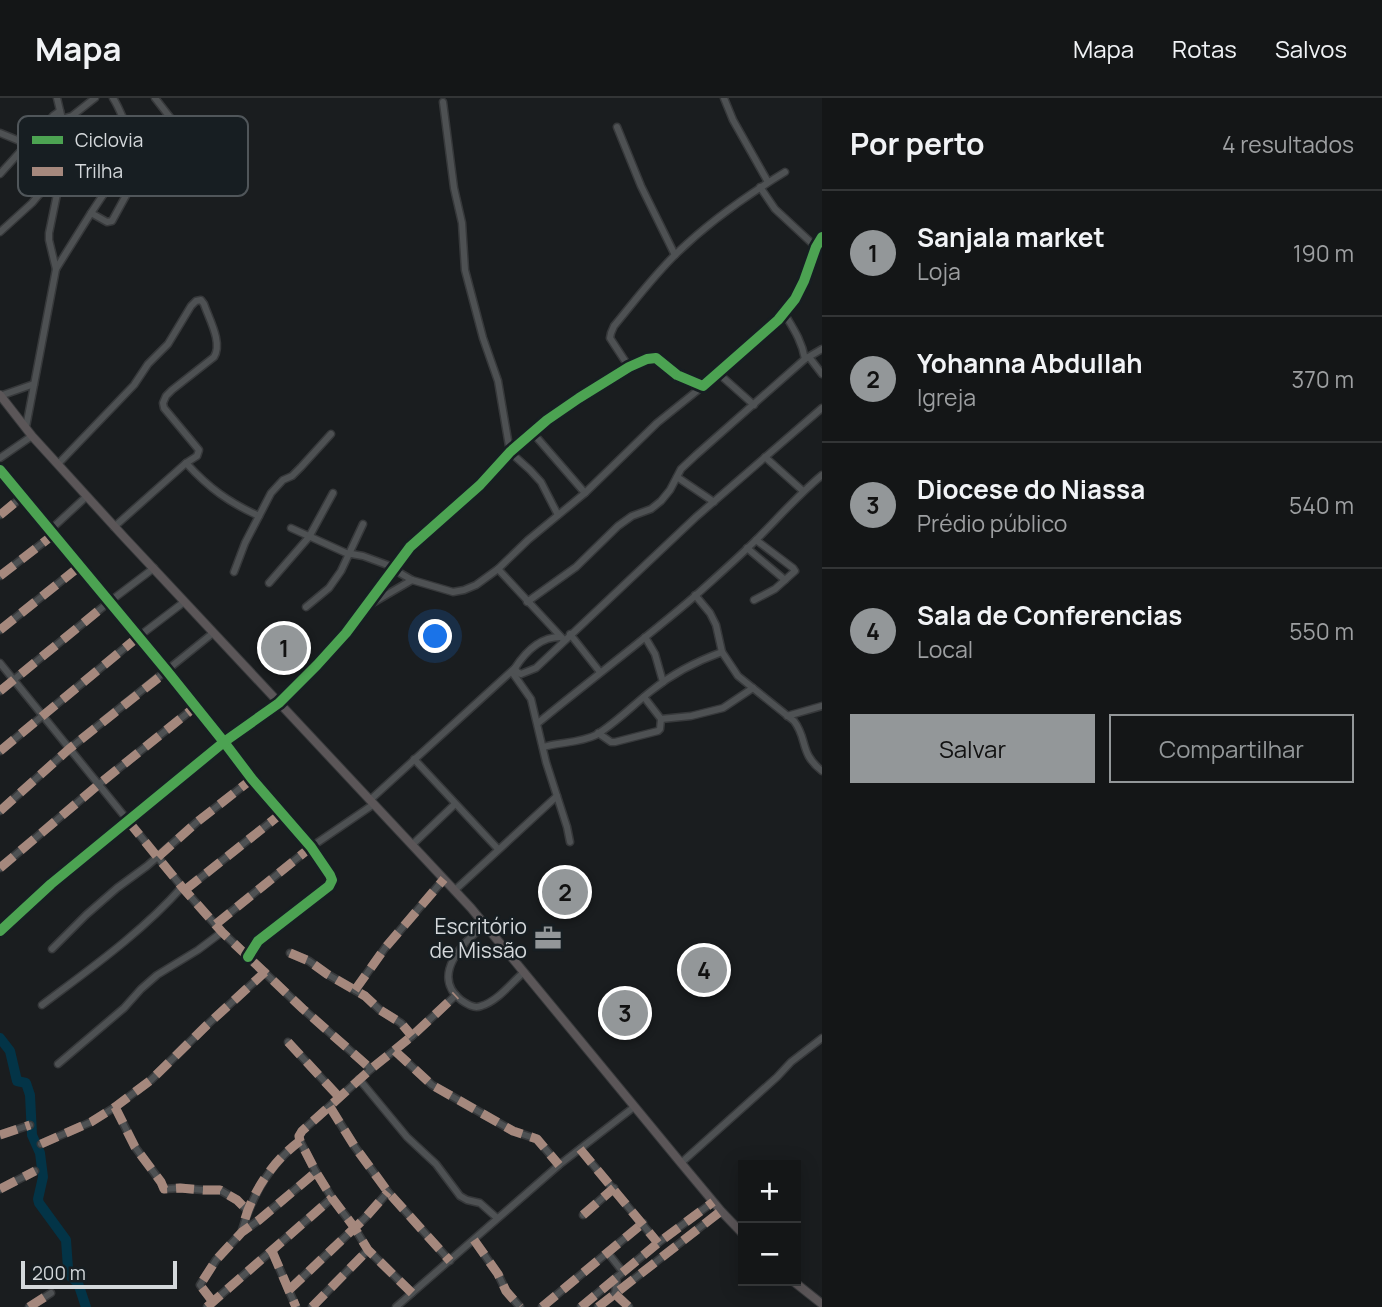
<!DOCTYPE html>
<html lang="pt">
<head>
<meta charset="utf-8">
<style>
  :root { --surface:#141617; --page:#212324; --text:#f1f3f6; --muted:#9d9fa1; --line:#333536; --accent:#939799 }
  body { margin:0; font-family:Manrope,sans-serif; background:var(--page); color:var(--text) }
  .controls { position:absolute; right:21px; bottom:21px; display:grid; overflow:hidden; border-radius:0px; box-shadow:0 4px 18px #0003 }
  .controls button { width:63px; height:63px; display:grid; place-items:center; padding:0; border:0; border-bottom:2px solid var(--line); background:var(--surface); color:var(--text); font:35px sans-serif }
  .scale { position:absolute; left:21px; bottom:18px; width:156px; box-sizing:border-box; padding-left:7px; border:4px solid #d4d8db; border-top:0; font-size:19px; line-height:24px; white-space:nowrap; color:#d4d8db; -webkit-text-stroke:5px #171e22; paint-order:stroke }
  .you { position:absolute; left:436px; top:539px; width:24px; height:24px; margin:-18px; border:5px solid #fff; border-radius:50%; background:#1a73e8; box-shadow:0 0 0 10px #1a73e833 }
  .badge { display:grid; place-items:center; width:46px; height:46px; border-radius:50%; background:var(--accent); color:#111; font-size:23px; font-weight:700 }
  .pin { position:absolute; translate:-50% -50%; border:4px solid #fff; box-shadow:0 2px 7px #0006 }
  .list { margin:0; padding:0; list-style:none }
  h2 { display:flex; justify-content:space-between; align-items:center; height:91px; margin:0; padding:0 28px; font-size:30px }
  h2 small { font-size:23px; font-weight:400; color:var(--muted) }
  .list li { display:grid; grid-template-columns:46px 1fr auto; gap:21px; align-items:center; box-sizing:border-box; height:126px; padding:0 28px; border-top:2px solid var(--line) }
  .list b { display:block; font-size:26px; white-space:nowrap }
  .list p { margin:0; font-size:23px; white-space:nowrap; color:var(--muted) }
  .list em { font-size:23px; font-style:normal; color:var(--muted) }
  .actions { display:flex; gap:14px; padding:21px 28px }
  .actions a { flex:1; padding:16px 0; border:2px solid var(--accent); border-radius:0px; text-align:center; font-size:24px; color:var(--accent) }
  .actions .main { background:var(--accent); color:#111 }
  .map { position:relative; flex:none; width:822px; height:1209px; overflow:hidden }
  header { display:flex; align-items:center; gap:42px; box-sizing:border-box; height:98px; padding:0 35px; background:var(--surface); border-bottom:2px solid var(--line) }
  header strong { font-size:33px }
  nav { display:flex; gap:38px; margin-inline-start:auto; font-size:24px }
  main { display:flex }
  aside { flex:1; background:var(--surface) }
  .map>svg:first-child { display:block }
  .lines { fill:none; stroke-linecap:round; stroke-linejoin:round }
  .river { stroke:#033447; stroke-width:10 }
  .minor-casing { stroke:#37393b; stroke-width:9 }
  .major-casing { stroke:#37393b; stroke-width:10 }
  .minor { stroke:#4e5153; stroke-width:6 }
  .major { stroke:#5b5658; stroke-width:8 }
  .quiet { stroke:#a5887d; stroke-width:9; stroke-dasharray:18 9; stroke-linecap:butt }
  .cycleway-casing { stroke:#171e22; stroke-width:15 }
  .cycleway { stroke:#4ca352; stroke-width:10 }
  .labels { text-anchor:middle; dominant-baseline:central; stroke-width:5; stroke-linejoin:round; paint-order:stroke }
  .poi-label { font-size:21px; fill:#d4d8db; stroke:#171e22; text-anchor:end }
  .key { fill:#171e22; stroke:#50565a; stroke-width:2 }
  .key-label { font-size:19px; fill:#d4d8db }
</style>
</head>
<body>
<header>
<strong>Mapa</strong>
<nav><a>Mapa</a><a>Rotas</a><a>Salvos</a></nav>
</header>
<main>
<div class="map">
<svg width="822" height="1209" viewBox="0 0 822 1209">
  <rect width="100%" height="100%" fill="#1a1d1f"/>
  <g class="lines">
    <path class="river" d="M0,940L10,953L17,983L26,985L30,997L32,1037L40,1055L43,1079L38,1101L39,1105L66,1142L68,1170L71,1179L78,1185L86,1209"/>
    <defs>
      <g id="minor">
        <path d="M113,0C121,12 124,26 132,38"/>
        <path d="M155,0L197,54"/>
        <path d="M724,0L733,22L768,84"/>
        <path d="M443,4L454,90L462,125L465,172L483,240L498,283L510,354L530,372L541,384L558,417"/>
        <path d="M62,21L72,18L95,0"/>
        <path d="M617,29L641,88L675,157"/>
        <path d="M0,35L27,46"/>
        <path d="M63,67L107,91"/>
        <path d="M0,76L27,46L34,42L53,18L60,13"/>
        <path d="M760,89L775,111L816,149"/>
        <path d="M91,115L107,124L112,123L135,81"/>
        <path d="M0,134L32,105L42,93"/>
        <path d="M56,171L91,115L125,64"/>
        <path d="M784,215C793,230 802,243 805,261"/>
        <path d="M809,259L822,276"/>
        <path d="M629,269L610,240L611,235L614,228C634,204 654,177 677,155C707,126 749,96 785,74"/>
        <path d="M718,275L754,307"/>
        <path d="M0,298L34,286"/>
        <path d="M26,329L56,171L49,142V135L63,67L62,21L57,0"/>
        <path d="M532,334L585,395"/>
        <path d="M765,359L803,393"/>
        <path d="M0,360L32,338"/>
        <path d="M58,366L134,287L148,266L168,246L191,208L196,203L201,202L204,206C209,221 223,245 214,259L172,292L166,298L163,305L164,310L199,352L197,358L186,365"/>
        <path d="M0,372L167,573L224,644L252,681L311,749L330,777L332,782L329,788L258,843L248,859"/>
        <path d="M677,379L714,404"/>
        <path d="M0,417L22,399"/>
        <path d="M114,429L186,365C209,390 228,404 259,418"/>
        <path d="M291,430L346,455L363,458L393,469"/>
        <path d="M49,433L87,398"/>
        <path d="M747,450L785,482"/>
        <path d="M393,471L412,482L453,494L464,492L476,487L498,471L528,442L585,395L657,325L703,288"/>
        <path d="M498,471L564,542"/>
        <path d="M234,474L245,445L271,395L283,382L292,378L301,369L331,336"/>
        <path d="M0,478L53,437"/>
        <path d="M269,485L309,439L333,395"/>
        <path d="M695,497L710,515L716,527L722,554L738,578L794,623C808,641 799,655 822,673"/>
        <path d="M754,502L775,491L795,473L793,470L756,442"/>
        <path d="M527,504L576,469L618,428L632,418L651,411L661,403L670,392L681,371L696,357L805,261L822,251"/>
        <path d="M369,507L412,482"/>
        <path d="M306,509L329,490L341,473L363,426"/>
        <path d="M0,532L80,468"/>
        <path d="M570,536L600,574"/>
        <path d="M645,539L655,556L663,584"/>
        <path d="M0,565L182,789L222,834L303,911L371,971"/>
        <path d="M515,570C526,553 540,539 560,539"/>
        <path d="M512,574L531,601L546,664L567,729L570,744"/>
        <path d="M0,593L109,504L154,470"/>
        <path d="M787,618L822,608"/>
        <path d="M661,621L691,618L723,610L753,590"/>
        <path d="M538,625C590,582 644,542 695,498C716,479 738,460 758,440C779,419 799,396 822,377"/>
        <path d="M598,635L611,644H615L658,633L660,631L661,621L644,599"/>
        <path d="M543,649C560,644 580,645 596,637C616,625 633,607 651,593C672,576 697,563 722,554"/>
        <path d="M0,653L138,539L184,504"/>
        <path d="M414,661L498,751"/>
        <path d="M370,702L515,570L517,574L521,576L536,570L696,419L822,310"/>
        <path d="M0,713L69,651L213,535"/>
        <path d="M412,747L455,706"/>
        <path d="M0,770L98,687L195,609"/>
        <path d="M185,792L282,715"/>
        <path d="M455,792L557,698"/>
        <path d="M216,826L311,749L374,706"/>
        <path d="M486,827C463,843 430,878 461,902C467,906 474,911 481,908C498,903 511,885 524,874"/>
        <path d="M0,833L51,786L224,644L279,605L317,567L346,535L410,449L480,387L510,354L547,322L579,300L629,269L647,261L656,260L677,277L703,288L778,222L795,201L804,183L816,149L822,139"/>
        <path d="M52,851L86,817L117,790L147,768L197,724L252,681"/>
        <path d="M290,855L309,863L327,876L365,898L380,912L401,925L412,938"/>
        <path d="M355,892L385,850L444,781"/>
        <path d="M42,907C91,870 141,835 182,789"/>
        <path d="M288,944L339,999"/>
        <path d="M395,953L432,987L513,1033L537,1041L559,1067"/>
        <path d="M58,966L124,910L141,891L157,877L198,852L222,834"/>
        <path d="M359,981L407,1039L436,1066L460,1098L467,1102L480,1105L497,1120"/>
        <path d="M115,1009L135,1049L161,1084L164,1091L180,1090L203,1092H220L237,1102L248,1113"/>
        <path d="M330,1009L355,1049L388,1094L450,1163"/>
        <path d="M0,1037L30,1027"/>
        <path d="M41,1046L91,1024L115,1009L151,982L207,927L265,874"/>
        <path d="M580,1051L658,1145"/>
        <path d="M681,1065L777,979L791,964L822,940"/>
        <path d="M0,1091L35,1073"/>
        <path d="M583,1117L614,1090"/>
        <path d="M242,1132C252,1098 271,1065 300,1043"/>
        <path d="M474,1142L498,1176L506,1193L520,1209"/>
        <path d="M272,1153L296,1209"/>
        <path d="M608,1155L623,1174"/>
        <path d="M617,1179L615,1196L629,1209"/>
        <path d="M289,1192L365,1120L388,1094"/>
        <path d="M412,1195L368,1152L354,1129L332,1100L316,1074L300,1043L299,1038L302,1033L371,971L412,938L456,897"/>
        <path d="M213,1204L200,1187L216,1162L242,1134L259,1122L316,1074"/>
        <path d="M29,1209L51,1195"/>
        <path d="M207,1209L332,1100"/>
        <path d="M312,1209L368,1152"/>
        <path d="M396,1209L559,1067L634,1009"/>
        <path d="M542,1209L643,1125"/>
        <path d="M581,1209L658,1145L713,1104"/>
        <path d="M598,1209L721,1113"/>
      </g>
      <g id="major">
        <path d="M0,297L32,338L124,439L471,810L681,1065L721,1113L743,1136"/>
        <path d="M793,1183L822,1206"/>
      </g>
    </defs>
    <use href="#minor" class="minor-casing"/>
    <use href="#major" class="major-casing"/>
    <use href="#minor" class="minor"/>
    <use href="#major" class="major"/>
    <g class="quiet">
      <path d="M0,417L22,399"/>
      <path d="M0,478L53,437"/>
      <path d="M0,532L80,468"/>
      <path d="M0,593L109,504"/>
      <path d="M0,653L138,539"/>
      <path d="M0,713L69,651L167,573"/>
      <path d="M128,723L182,789L222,834L303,911L371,971"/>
      <path d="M158,759L197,724L252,681"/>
      <path d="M0,770L98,687L195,609"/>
      <path d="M185,792L282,715"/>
      <path d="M216,826L311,749"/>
      <path d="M290,855L309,863L327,876L365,898L380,912L401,925L412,938"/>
      <path d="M355,892L385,850L444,781"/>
      <path d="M288,944L339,999"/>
      <path d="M395,953L432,987L513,1033L537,1041L559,1067"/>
      <path d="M115,1009L135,1049L161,1084L164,1091L180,1090L203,1092H220L237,1102L248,1113"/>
      <path d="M330,1009L355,1049L388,1094L450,1163"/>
      <path d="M0,1037L30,1027"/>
      <path d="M41,1046L91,1024L115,1009L151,982L207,927L265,874"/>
      <path d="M580,1051L658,1145"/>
      <path d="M0,1091L35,1073"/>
      <path d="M583,1117L614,1090"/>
      <path d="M245,1121C254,1091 275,1061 300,1043"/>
      <path d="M474,1142L498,1176L506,1193L520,1209"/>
      <path d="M272,1153L296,1209"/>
      <path d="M289,1192L365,1120L388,1094"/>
      <path d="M412,1195L368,1152L354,1129L332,1100L316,1074L300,1043L299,1038L302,1033L371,971L412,938L456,897"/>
      <path d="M615,1196L629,1209"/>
      <path d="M213,1204L200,1187L216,1162L242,1134L259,1122L316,1074"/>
      <path d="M29,1209L51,1195"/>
      <path d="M207,1209L332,1100"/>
      <path d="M312,1209L368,1152"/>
      <path d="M542,1209L643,1125"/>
      <path d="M581,1209L658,1145L713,1104"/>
      <path d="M598,1209L721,1113"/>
    </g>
    <defs>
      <g id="cycleway">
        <path d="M0,372L167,573L224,644L252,681L311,749L330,777L332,782L329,788L258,843L248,859"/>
        <path d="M0,833L51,786L224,644L279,605L317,567L346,535L410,449L480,387L510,354L547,322L579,300L629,269L647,261L656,260L677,277L703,288L778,222L795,201L804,183L816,149L822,139"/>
      </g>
    </defs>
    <use href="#cycleway" class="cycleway-casing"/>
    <use href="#cycleway" class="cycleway"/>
  </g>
  <defs>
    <symbol id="office-bare" viewBox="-9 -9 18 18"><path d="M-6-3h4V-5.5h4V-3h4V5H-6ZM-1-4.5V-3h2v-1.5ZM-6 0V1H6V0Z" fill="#939799" stroke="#171e22" stroke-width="2.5" paint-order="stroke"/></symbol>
  </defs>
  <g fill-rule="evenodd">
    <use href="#office-bare" x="529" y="821" width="38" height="38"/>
  </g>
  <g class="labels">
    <g class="poi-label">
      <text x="527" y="828">Escritório<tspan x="527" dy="24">de Missão</tspan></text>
    </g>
  </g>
  <rect x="18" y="18" width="230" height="80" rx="10" class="key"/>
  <rect x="32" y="38" width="31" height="8" fill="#4ca352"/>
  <rect x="32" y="69" width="31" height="9" fill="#a5887d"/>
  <g class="key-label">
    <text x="75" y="49">Ciclovia</text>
    <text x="75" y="80">Trilha</text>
  </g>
</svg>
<div class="controls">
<button>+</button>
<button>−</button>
</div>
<div class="scale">200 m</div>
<div class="you"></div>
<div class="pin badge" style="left:284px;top:550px">1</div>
<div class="pin badge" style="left:565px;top:794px">2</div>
<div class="pin badge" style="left:625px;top:915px">3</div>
<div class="pin badge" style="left:704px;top:872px">4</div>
</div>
<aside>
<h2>Por perto<small>4 resultados</small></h2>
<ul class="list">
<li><span class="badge">1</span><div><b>Sanjala market</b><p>Loja</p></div><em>190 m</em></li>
<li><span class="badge">2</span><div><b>Yohanna Abdullah</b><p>Igreja</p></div><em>370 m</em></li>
<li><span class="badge">3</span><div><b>Diocese do Niassa</b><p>Prédio público</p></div><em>540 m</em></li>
<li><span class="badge">4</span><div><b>Sala de Conferencias</b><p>Local</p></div><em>550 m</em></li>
</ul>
<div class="actions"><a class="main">Salvar</a><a>Compartilhar</a></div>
</aside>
</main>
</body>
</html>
